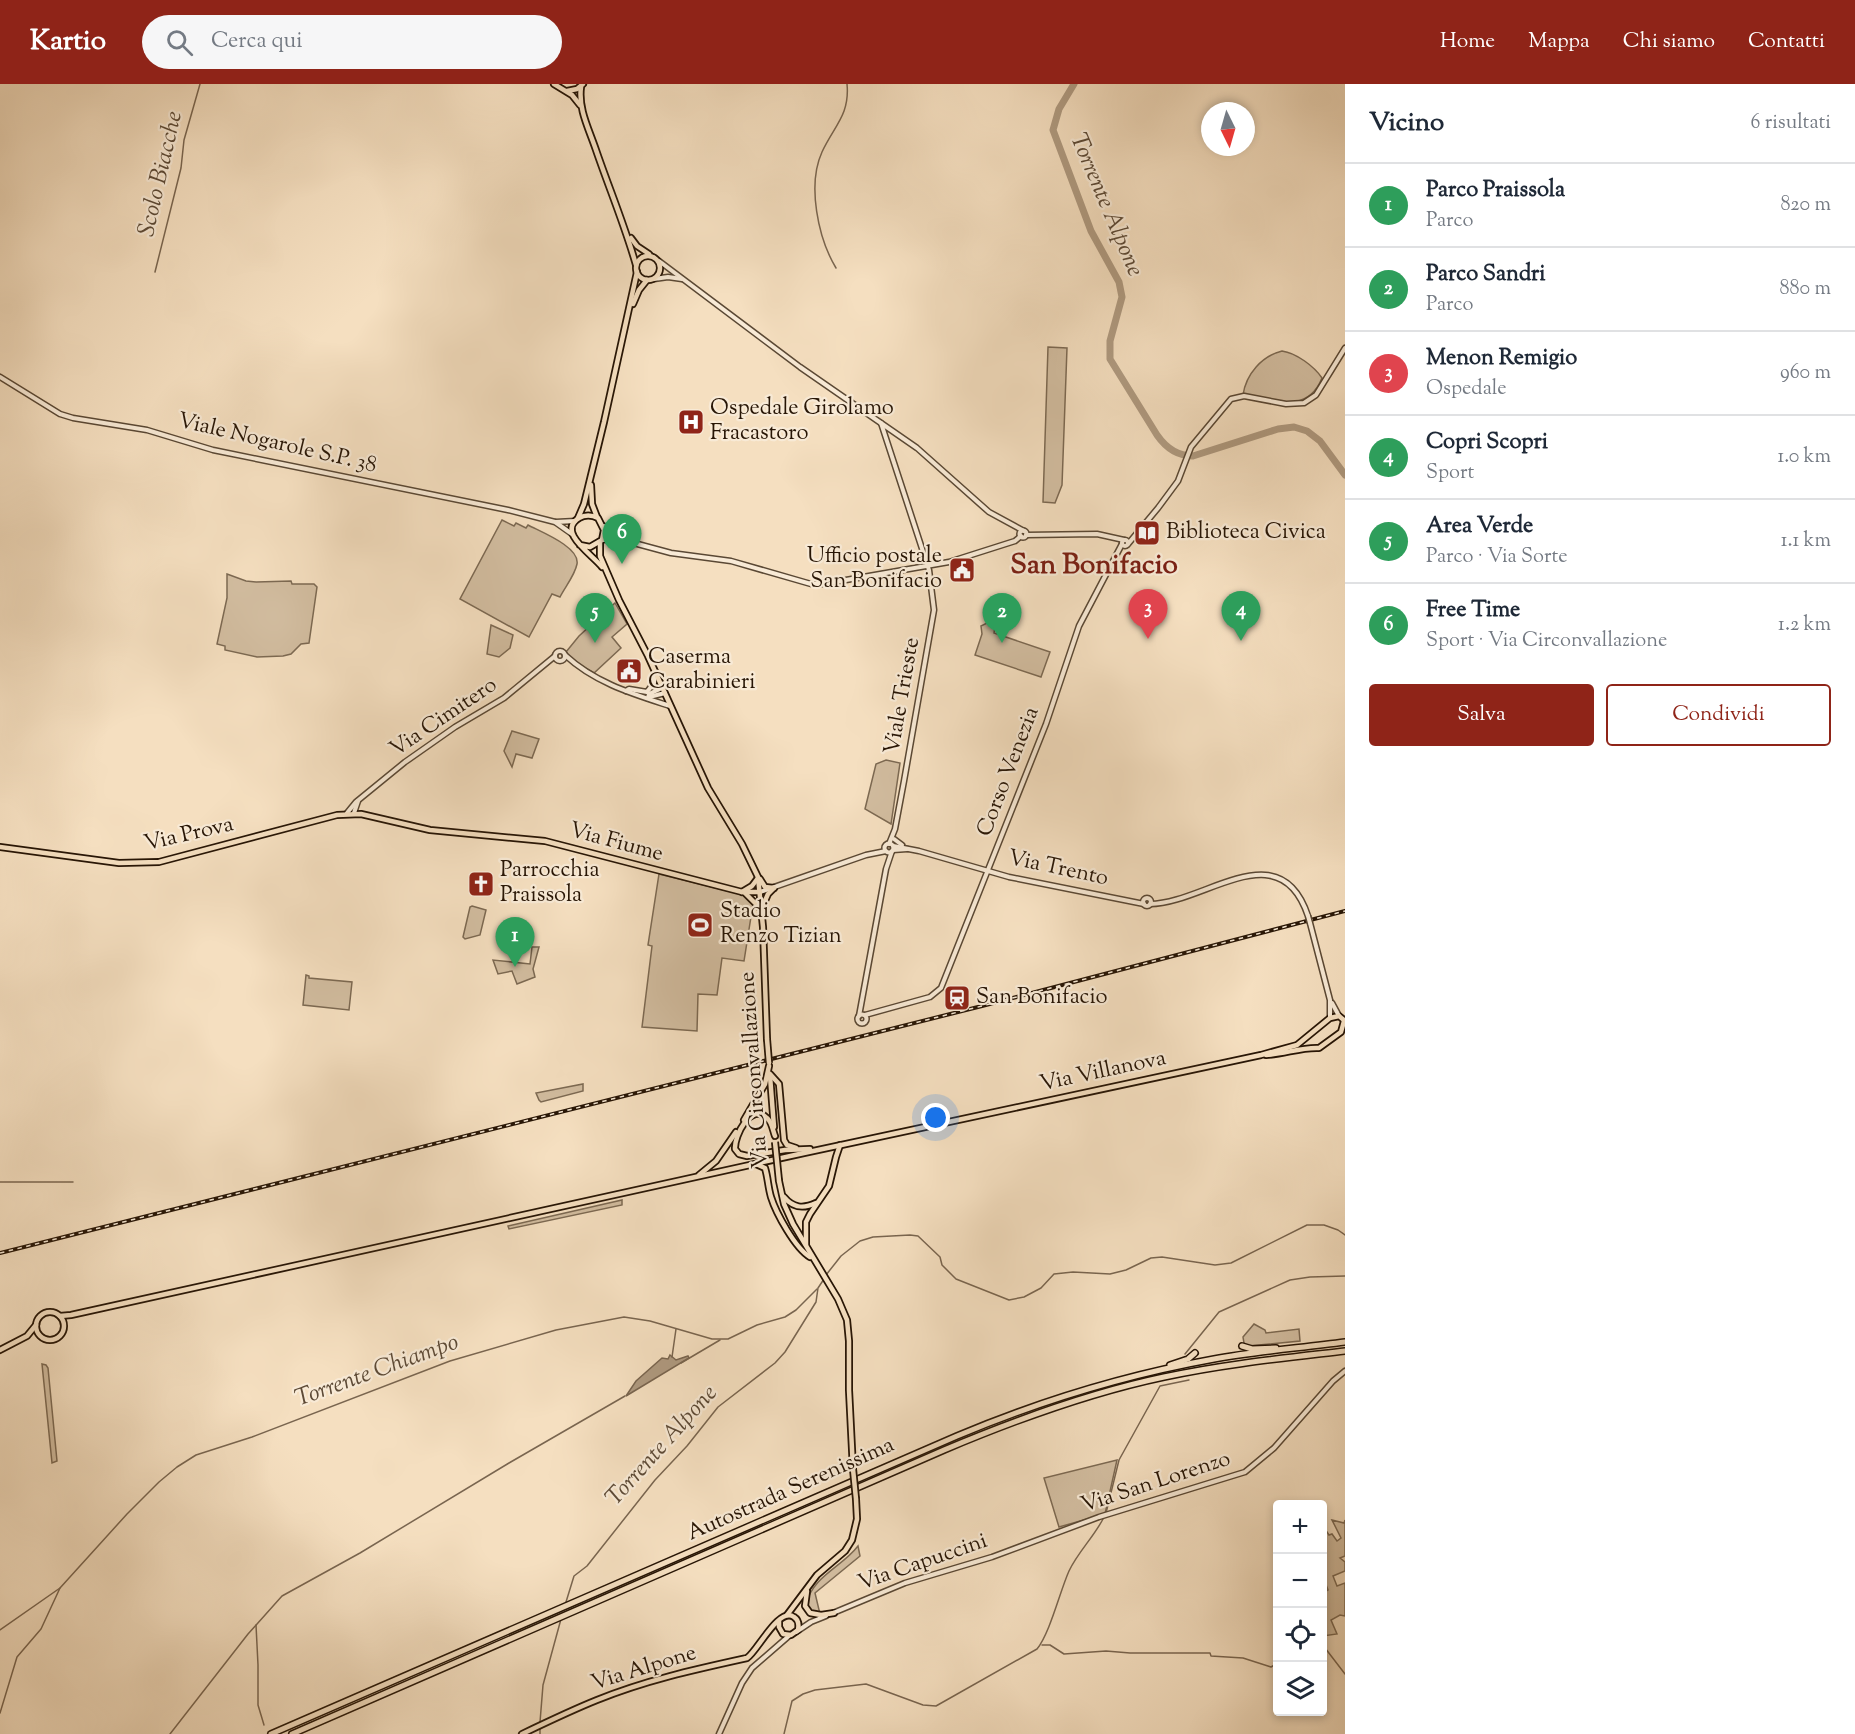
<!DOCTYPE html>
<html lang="it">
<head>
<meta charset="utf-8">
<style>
  :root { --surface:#fff; --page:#f6f6f7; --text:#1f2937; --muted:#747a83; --line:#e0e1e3; --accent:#8f2418 }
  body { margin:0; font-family:"Sorts Mill Goudy",serif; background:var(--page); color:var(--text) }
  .controls { position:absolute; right:18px; bottom:18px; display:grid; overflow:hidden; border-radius:6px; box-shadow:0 3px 9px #0003 }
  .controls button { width:54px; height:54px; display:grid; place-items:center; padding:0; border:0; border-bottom:2px solid var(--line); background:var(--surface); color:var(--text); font:30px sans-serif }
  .compass { position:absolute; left:1201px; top:18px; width:54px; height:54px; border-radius:50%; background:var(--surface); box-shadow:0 3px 9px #0003; rotate:175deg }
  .you { position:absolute; left:936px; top:1034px; width:21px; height:21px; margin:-15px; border:4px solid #fff; border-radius:50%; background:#1a73e8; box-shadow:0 0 0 9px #1a73e833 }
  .badge { display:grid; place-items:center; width:39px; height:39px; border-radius:50%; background:var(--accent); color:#fff; font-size:20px; font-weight:700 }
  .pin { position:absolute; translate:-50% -50px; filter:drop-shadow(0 2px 3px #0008) }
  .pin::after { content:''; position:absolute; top:32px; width:21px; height:18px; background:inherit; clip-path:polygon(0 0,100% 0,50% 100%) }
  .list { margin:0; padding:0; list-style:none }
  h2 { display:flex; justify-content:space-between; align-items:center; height:78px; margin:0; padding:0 24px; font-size:26px }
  h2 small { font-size:20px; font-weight:400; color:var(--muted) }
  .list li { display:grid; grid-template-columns:39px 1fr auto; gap:18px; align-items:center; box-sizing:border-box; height:84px; padding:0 24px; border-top:2px solid var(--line) }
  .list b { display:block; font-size:22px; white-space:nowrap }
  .list p { margin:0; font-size:20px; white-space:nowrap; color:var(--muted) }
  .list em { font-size:20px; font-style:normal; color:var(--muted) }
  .actions { display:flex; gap:12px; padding:18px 24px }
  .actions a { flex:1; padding:14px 0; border:2px solid var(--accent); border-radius:6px; text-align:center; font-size:21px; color:var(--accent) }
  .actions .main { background:var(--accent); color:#fff }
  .icon { flex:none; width:33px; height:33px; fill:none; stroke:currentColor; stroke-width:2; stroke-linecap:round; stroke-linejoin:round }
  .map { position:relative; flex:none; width:1345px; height:1650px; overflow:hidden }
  header { display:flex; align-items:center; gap:36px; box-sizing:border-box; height:84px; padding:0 30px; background:var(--accent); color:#fff }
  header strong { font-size:28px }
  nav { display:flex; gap:33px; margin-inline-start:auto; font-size:21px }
  .search { width:420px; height:54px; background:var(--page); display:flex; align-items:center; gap:15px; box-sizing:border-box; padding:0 21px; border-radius:33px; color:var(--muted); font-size:22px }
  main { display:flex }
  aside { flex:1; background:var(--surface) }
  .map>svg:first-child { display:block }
  .green { fill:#d2bda0; stroke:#7c6952; stroke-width:1.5 }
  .water { fill:#af9a80; stroke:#79654f; stroke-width:1.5 }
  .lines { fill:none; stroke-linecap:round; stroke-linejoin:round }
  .stream { stroke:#79654f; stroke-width:1.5 }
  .river { stroke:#af9a80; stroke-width:7 }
  .minor-casing { stroke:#5a4834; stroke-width:7 }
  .major-casing { stroke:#271505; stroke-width:8 }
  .highway-casing { stroke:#271505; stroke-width:8 }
  .minor { stroke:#f8ead6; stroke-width:4 }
  .major { stroke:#f5dfc0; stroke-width:4.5 }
  .highway { stroke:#f5dfc0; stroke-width:5 }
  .rail-casing { stroke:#271505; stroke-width:4 }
  .rail { stroke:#f8ead6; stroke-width:1.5; stroke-dasharray:4.5; stroke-linecap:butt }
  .minor-bridge-casing { stroke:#5a4834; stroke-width:7; stroke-linecap:butt }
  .major-bridge-casing { stroke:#271505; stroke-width:8; stroke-linecap:butt }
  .minor-bridge { stroke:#f8ead6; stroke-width:4 }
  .major-bridge { stroke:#f5dfc0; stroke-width:4.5 }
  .labels { text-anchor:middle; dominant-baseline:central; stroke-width:4.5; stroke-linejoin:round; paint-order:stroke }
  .poi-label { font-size:22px; fill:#271505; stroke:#f8ead6; text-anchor:start }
  .street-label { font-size:22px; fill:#271505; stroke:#f8ead6 }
  .water-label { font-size:24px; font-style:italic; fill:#5d4a36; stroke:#f8ead6 }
  .district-label { font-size:28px; font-weight:bold; fill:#7a1f14; stroke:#f8ead6 }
</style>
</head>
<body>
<header>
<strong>Kartio</strong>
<div class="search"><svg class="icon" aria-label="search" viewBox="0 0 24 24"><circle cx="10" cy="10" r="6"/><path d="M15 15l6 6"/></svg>Cerca qui</div>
<nav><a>Home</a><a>Mappa</a><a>Chi siamo</a><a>Contatti</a></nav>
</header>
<main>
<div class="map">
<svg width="1345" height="1650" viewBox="0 0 1345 1650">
  <rect width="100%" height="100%" fill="#f5dfc0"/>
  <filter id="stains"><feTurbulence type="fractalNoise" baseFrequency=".00333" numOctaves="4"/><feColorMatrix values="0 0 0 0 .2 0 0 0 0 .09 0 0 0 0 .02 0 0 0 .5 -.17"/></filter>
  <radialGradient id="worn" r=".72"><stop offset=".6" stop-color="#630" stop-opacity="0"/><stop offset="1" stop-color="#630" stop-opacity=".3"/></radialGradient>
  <g class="green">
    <path d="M1048,263L1067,264L1062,401L1055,419L1043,418Z"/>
    <path d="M1282,267C1296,269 1314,282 1322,294C1307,331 1273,316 1243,311C1246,290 1262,272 1282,267Z"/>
    <path d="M502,436L514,442L516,439L526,444L528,441C541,448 580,463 577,480C575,491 565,503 560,513L552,510L529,553L460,515Z"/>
    <path d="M227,490L246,497L256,498L291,497L292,500H314L317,503L309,559L301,560L291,570L283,572L257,573L225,566V562L217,560L227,514Z"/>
    <path d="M615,519L627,540L612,553L621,564L594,589L573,577L566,568L579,552Z"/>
    <path d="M989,538L995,542L994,549L1050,568L1041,593L975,571L982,550L981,542Z"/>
    <path d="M491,541L513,551L510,564L499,573L487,570Z"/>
    <path d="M512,647L539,655L532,674L516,670L512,683L504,667Z"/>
    <path d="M886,676L900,679L891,740L865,725L876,680Z"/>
    <path d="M659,790L740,810L745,812L753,820L744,877L722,874L717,911L698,910L697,947L642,943L652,862L648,861Z"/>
    <path d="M472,822L486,826L480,851L465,855L463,853L470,823Z"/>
    <path d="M532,863H539L533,885L535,893L517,900L512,887L498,890L493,876L530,880Z"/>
    <path d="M306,891L309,892V894L352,898L349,926L303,921Z"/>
    <path d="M583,1000V1007L541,1018L539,1016L536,1009Z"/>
    <path d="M622,1116V1121L509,1145L508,1142Z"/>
    <path d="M1254,1240L1265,1246L1266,1249L1299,1245L1300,1257L1248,1262L1244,1259L1243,1253Z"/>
    <path d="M42,1280L46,1281L48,1284L57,1377L52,1379Z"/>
    <path d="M1117,1376L1105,1430L1059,1443L1044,1394Z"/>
    <path d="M1332,1436L1344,1439L1345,1436V1472L1340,1474L1345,1478V1487L1333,1492L1337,1502L1345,1499V1532L1340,1531L1331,1536L1337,1550L1323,1552V1509L1328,1506L1323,1493V1450L1327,1448L1329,1451L1332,1450L1337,1457L1341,1454Z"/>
    <path d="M858,1462L860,1472L815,1509L820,1530L810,1526L806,1520C813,1492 842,1483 858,1462Z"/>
  </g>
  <path class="water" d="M670,1271L676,1276L688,1272L689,1274L626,1312L636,1297L662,1274L668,1275Z"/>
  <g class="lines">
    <g class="stream">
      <path d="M836,184C818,154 807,101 822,68C834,42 850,31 847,0"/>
      <path d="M155,188L181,84L184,56L200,0"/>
      <path d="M0,1098H73"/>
      <path d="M826,1191L841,1172L860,1157L873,1153L910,1151L918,1152L940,1173L942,1181L956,1195L1009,1216L1024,1213L1041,1204L1054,1190L1073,1188L1110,1190L1126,1186L1151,1174L1162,1173L1215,1181L1231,1179L1307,1141H1324L1338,1146L1345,1151"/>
      <path d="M1185,1270L1219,1228L1290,1196L1310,1193L1345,1192"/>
      <path d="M672,1273L676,1245"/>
      <path d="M681,1279L720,1256"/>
      <path d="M1106,1429L1119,1376L1160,1302L1189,1296"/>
      <path d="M566,1518L574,1492L587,1482L655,1396L687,1362L718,1323L775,1279L785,1268L816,1218L818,1204L824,1195"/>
      <path d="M256,1541L258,1581V1621L264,1641"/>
      <path d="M0,1546L60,1504L127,1430L159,1398L177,1383L196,1371L252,1353L450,1277L556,1246L624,1233L650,1237L712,1255H728L757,1241L785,1233L796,1226L817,1205"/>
      <path d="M1322,1560L1345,1590"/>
      <path d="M1042,1561H1050L1064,1570L1106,1567L1130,1569H1210L1211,1572L1243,1574L1271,1583L1278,1579"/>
      <path d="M0,1629L17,1573L41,1545L60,1504"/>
      <path d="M540,1638L543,1601L561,1535"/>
      <path d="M170,1650L248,1550L282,1512L360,1469L509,1379L625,1312"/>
      <path d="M540,1650V1643"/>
      <path d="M784,1650L792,1617L803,1610L815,1606L866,1600L923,1621L936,1622L1037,1565C1050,1549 1060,1507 1069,1487C1078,1468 1093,1454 1103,1435"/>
    </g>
    <path class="river" d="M1074,0L1059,25L1053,46L1091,147L1119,198L1122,213L1110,257V275L1157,351C1166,364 1177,372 1193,372L1278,345L1294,343L1307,347L1320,357L1345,391"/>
    <defs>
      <g id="minor">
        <path d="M659,177L800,283L917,364L989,428L1024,447"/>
        <path d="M654,195L668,193L682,195"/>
        <path d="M0,293L60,330L73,334L147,346L213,366L508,426L555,438L572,450"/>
        <path d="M881,339L929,486L934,526L904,697L895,745L889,760"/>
        <path d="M556,438L575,437"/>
        <path d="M604,442L619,454"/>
        <circle cx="1023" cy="450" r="3.5"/>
        <path d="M1026,451L1097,450L1124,456"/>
        <circle cx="1125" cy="459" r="3"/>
        <path d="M602,456L619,455L671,469L731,477L811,500H823L949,478L1015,457L1021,452"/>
        <path d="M1128,460L1158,424L1178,397L1191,363L1231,315L1244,312L1286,320L1304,319L1316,311L1345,264"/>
        <circle cx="560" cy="572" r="5"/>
        <path d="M565,571C595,599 633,610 670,622"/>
        <path d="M626,607L629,605L647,608L654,599L655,591"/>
        <path d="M649,613L665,609"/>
        <path d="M648,614L649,610L662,604"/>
        <path d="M347,729L356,718L405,678L455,643L504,614L555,572"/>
        <path d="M354,729L358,717"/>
        <path d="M894,755L902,761"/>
        <circle cx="889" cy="764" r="4.5"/>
        <path d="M893,762L919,767L1009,793L1144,820"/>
        <path d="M893,766L907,765"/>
        <path d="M760,808L866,771L886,767"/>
        <circle cx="1147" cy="818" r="4"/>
        <path d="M1150,820C1204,820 1280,747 1308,832"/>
        <path d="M1310,839L1330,916V934"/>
        <path d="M1332,919L1339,932"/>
        <circle cx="862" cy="935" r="4.5"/>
        <path d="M865,931L930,913L941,904L1046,640L1079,542L1122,460"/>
        <path d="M859,932L886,785L892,767"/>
        <path d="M833,1529L905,1499L992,1473L1099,1433L1245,1388L1274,1364L1333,1297L1345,1287"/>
        <path d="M796,1548L811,1538L826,1532"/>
        <path d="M719,1650L742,1599L752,1584L790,1551"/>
      </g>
      <g id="major">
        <path d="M554,0L572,11L580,21"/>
        <path d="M581,3C578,25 589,45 596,66C609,104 625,142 636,181"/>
        <path d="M567,7L577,5L583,0"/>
        <path d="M631,154L637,162L649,170"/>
        <circle cx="648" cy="184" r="12"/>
        <path d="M633,220L639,206L647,196"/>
        <path d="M591,401L592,420L597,433"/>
        <path d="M578,434L584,420L604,338L637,188"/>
        <path d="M600,458V472L619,516L648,572L708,704L742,760L758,793L763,843L767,955"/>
        <path d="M580,461L590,463L602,456L604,446L598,434C592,431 586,430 579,434C556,448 593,471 602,483"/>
        <path d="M0,763L119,779L159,778L337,731L361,730L430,746L545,757L742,808H760"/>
        <path d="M760,795L765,803L774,804"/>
        <path d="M742,808L752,802L758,794"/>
        <path d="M745,809L760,824"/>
        <path d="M761,826L768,810L774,804"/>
        <path d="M1266,971C1285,970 1301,963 1319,964L1341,948L1344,937"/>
        <path d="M770,990L779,1000L784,1056L787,1061L796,1064"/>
        <path d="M770,992L774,1043"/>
        <path d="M744,1036L765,1000L769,982"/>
        <path d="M775,1052C773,1047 772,1038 767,1034C751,1018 734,1052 735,1065L739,1070L747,1072L785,1066L810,1065"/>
        <path d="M756,1080L765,1084C768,1094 768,1103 771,1113C776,1129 795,1164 810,1173"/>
        <path d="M699,1091L716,1077L736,1048"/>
        <path d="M779,1097L784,1120L793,1140L838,1215L847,1236L849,1257V1306L853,1385"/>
        <path d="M784,1113C793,1124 803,1125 816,1119"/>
        <path d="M806,1161V1138L810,1130L829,1102L836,1073L840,1061"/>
        <circle cx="50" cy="1242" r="14"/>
        <path d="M60,1232L71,1231L804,1069L1261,971L1297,961L1330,934L1339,932L1345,937"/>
        <path d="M0,1266L27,1252L36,1241"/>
        <path d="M807,1507L805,1522L810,1529L821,1531L834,1529"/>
        <path d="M787,1531L817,1491L845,1467L852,1456L857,1435L856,1415"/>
        <path d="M522,1650C547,1638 572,1626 597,1616C646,1596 697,1585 747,1574C757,1568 779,1522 794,1533C799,1536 799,1541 798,1546L791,1551L783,1550L779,1543V1537"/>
      </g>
      <g id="highway">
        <path d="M1242,1262L1252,1265L1276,1264"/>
        <path d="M1170,1281L1188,1275L1195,1269"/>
        <path d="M271,1650L957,1352C1040,1317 1125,1291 1214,1275C1257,1267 1301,1264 1345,1258"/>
        <path d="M292,1650L944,1366C1015,1336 1088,1309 1164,1293C1224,1280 1285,1274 1345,1267"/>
      </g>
    </defs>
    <use href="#minor" class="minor-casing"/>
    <use href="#major" class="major-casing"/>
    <use href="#highway" class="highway-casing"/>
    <use href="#minor" class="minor"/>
    <use href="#major" class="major"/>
    <use href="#highway" class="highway"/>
    <defs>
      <path id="rail" d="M0,1169L982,922L1345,827"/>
    </defs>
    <use href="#rail" class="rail-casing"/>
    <use href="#rail" class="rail"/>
    <defs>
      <path id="minor-bridge" d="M1308,832L1310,839"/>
      <g id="major-bridge">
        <path d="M767,955L769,979"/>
        <path d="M775,1058L779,1097"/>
        <path d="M853,1385L856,1415"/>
      </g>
    </defs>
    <use href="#minor-bridge" class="minor-bridge-casing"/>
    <use href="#major-bridge" class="major-bridge-casing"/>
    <use href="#minor-bridge" class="minor-bridge"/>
    <use href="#major-bridge" class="major-bridge"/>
  </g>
  <defs>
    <symbol id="hospital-square" viewBox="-11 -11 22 22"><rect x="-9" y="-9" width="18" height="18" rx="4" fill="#8f2418" stroke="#f8ead6"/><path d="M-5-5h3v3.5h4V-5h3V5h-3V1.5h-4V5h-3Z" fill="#fff"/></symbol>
    <symbol id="library-square" viewBox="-11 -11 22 22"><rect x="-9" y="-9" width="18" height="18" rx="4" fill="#8f2418" stroke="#f8ead6"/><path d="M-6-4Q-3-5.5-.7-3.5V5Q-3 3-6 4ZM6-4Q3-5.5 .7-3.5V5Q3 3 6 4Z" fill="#fff"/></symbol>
    <symbol id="civic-square" viewBox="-11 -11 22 22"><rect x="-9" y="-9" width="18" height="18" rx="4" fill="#8f2418" stroke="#f8ead6"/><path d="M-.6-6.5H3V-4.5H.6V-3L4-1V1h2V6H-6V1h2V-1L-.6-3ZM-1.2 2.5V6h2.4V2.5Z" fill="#fff"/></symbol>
    <symbol id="church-square" viewBox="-11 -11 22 22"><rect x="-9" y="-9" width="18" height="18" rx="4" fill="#8f2418" stroke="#f8ead6"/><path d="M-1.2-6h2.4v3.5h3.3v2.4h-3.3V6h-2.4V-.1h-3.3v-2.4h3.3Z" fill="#fff"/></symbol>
    <symbol id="stadium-square" viewBox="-11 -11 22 22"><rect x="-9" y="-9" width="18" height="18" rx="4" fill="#8f2418" stroke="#f8ead6"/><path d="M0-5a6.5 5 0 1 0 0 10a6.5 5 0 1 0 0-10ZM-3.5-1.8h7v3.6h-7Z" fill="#fff"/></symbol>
    <symbol id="station-square" viewBox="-11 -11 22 22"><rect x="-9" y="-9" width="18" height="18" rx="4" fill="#8f2418" stroke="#f8ead6"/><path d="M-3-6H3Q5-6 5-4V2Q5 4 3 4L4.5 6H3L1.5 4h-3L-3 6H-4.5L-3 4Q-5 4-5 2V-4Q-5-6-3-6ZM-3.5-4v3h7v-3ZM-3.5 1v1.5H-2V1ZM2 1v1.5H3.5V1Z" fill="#fff"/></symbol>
  </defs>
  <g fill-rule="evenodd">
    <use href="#hospital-square" x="676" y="323" width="30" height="30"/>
    <use href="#library-square" x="1132" y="434" width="30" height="30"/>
    <use href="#civic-square" x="947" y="471" width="30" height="30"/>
    <use href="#civic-square" x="614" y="572" width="30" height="30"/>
    <use href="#church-square" x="466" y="785" width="30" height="30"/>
    <use href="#stadium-square" x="685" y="826" width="30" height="30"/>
    <use href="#station-square" x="942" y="899" width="30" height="30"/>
  </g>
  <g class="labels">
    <g class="poi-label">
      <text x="710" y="325">Ospedale Girolamo<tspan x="710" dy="25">Fracastoro</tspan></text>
      <text x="1166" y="449">Biblioteca Civica</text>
      <text x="942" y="473" text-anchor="end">Ufficio postale<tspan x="942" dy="25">San Bonifacio</tspan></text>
      <text x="648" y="574">Caserma<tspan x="648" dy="25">Carabinieri</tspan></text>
      <text x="500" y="787">Parrocchia<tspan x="500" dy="25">Praissola</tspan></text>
      <text x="720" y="828">Stadio<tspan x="720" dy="25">Renzo Tizian</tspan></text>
      <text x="976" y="914">San Bonifacio</text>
    </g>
    <g class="street-label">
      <text transform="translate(277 360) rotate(13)">Viale Nogarole S.P. 38</text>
      <text transform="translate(903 612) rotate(-80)">Viale Trieste</text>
      <text transform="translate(444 634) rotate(-34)">Via Cimitero</text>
      <text transform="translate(1009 688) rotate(-69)">Corso Venezia</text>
      <text transform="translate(189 751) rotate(-13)">Via Prova</text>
      <text transform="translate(616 759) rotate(15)">Via Fiume</text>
      <text transform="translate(1058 785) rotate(12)">Via Trento</text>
      <text transform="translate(755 986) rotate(-94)">Via Circonvallazione</text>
      <text transform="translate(1103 988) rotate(-12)">Via Villanova</text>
      <text transform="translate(1156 1399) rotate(-18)">Via San Lorenzo</text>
      <text transform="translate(791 1406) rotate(-24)">Autostrada Serenissima</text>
      <text transform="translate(923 1479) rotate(-19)">Via Capuccini</text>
      <text transform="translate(644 1585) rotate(-17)">Via Alpone</text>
    </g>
    <g class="water-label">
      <text transform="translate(161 90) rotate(-77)">Scolo Biacche</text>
      <text transform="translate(1106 121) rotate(67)">Torrente Alpone</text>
      <text transform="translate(377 1287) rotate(-20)">Torrente Chiampo</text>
      <text transform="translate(662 1362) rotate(-48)">Torrente Alpone</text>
    </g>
    <g class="district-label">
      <text x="1094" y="482">San Bonifacio</text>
    </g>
  </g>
  <rect width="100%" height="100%" filter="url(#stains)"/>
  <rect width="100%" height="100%" fill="url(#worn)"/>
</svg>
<div class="controls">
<button>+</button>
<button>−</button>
<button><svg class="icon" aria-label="locate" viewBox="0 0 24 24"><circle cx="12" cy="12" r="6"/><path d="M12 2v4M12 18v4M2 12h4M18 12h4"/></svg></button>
<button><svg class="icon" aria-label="layers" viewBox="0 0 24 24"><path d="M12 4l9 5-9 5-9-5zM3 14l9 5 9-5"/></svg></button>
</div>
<svg class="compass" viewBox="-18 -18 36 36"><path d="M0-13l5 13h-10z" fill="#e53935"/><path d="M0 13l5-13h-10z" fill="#747a83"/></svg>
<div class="you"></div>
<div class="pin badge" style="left:515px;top:883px;background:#2e9e5b">1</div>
<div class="pin badge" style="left:1002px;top:559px;background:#2e9e5b">2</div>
<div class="pin badge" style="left:1148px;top:555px;background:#e0444e">3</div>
<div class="pin badge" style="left:1241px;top:557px;background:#2e9e5b">4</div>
<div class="pin badge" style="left:595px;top:559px;background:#2e9e5b">5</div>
<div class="pin badge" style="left:622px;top:480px;background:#2e9e5b">6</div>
</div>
<aside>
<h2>Vicino<small>6 risultati</small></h2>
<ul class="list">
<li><span class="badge" style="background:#2e9e5b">1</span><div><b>Parco Praissola</b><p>Parco</p></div><em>820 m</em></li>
<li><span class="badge" style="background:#2e9e5b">2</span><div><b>Parco Sandri</b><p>Parco</p></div><em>880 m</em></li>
<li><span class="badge" style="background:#e0444e">3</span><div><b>Menon Remigio</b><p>Ospedale</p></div><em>960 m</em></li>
<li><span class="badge" style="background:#2e9e5b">4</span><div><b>Copri Scopri</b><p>Sport</p></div><em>1.0 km</em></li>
<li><span class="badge" style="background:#2e9e5b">5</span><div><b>Area Verde</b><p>Parco · Via Sorte</p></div><em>1.1 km</em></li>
<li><span class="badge" style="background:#2e9e5b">6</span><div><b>Free Time</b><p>Sport · Via Circonvallazione</p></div><em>1.2 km</em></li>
</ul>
<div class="actions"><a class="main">Salva</a><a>Condividi</a></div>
</aside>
</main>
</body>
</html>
